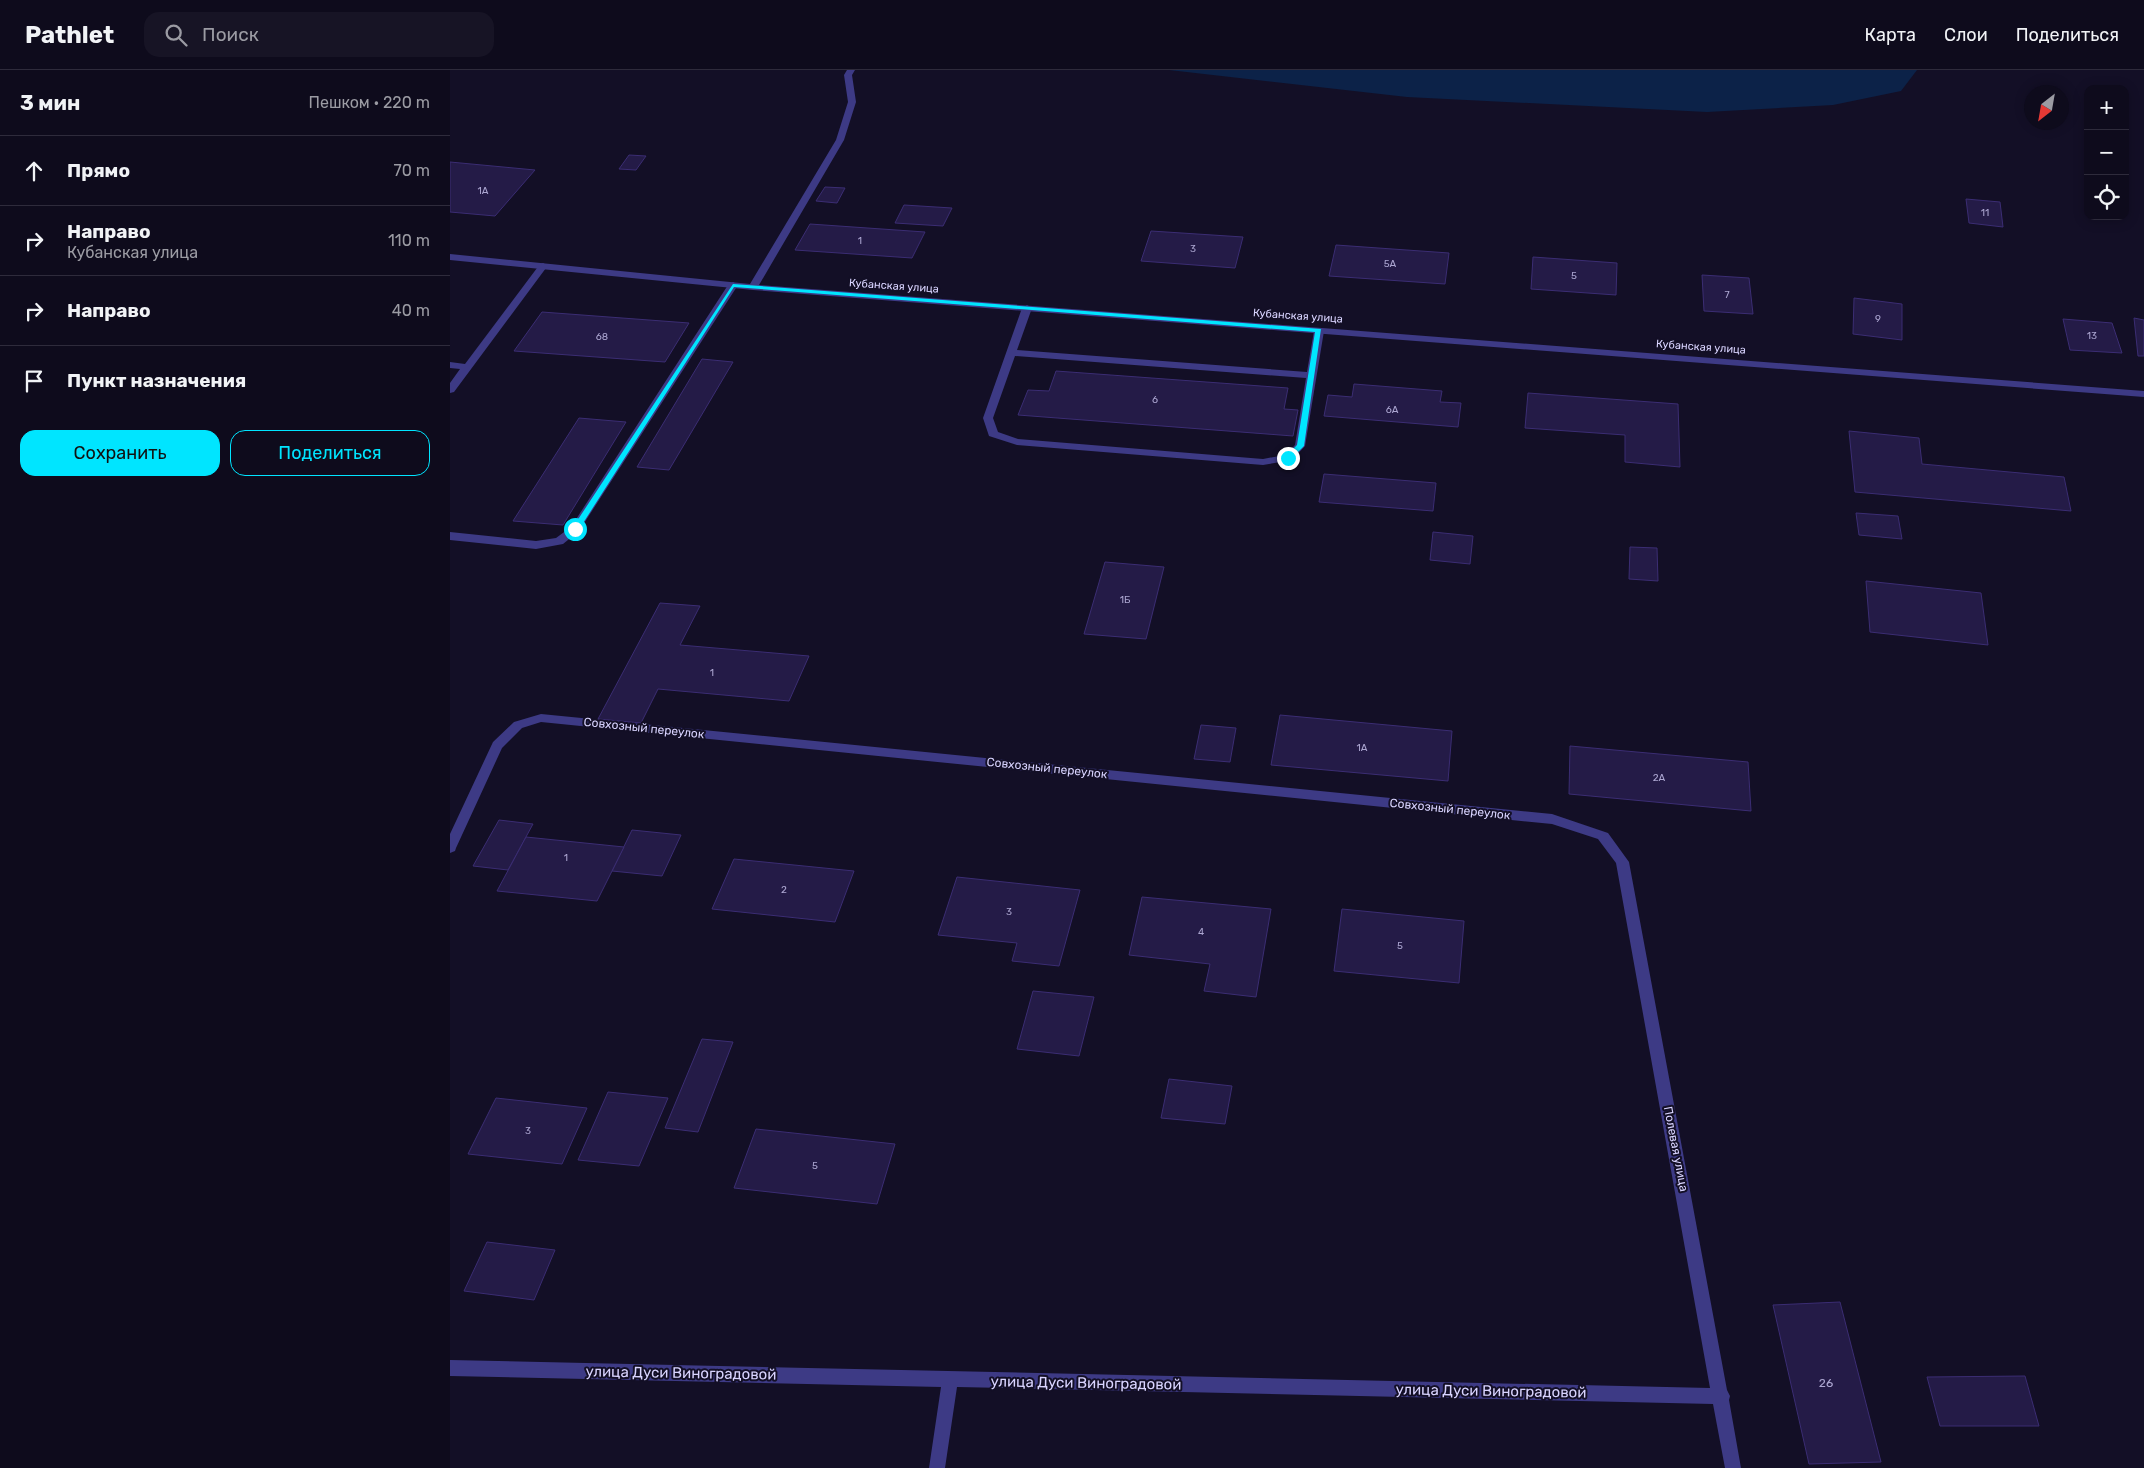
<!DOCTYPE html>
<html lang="ru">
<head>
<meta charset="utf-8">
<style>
  :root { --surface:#0e0b1c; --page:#171425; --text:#f1f3f6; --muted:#9b9ba3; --line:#2e2b3b; --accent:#00e5ff }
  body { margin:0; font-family:Rubik,sans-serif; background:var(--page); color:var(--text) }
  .controls { position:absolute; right:15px; top:15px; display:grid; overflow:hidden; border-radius:10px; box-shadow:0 2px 12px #0003 }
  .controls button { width:45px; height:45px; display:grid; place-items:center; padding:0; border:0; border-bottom:1px solid var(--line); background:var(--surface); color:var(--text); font:25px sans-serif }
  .compass { position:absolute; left:1574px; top:15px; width:45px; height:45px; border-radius:50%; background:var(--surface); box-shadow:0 2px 12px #0003; rotate:211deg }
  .stop { position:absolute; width:15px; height:15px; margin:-11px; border:4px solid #00e5ff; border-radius:50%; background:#fff }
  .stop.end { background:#00e5ff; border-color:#fff; box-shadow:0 1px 5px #0008 }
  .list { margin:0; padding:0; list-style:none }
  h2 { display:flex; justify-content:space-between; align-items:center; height:65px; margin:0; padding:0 20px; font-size:21px }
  h2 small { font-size:16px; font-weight:400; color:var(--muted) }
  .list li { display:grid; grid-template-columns:32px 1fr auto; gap:15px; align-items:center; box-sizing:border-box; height:70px; padding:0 20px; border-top:1px solid var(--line) }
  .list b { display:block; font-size:19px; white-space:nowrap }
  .list p { margin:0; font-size:16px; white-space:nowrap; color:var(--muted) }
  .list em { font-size:16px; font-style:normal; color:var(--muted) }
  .actions { display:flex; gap:10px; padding:15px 20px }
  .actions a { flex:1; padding:11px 0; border:1px solid var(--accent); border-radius:15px; text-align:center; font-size:18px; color:var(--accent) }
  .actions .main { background:var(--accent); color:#111 }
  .icon { flex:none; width:28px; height:28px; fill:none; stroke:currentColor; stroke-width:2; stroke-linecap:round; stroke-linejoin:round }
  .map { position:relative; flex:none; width:1694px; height:1398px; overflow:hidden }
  header { display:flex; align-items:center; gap:30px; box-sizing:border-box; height:70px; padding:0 25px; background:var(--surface); border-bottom:1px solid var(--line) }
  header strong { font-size:24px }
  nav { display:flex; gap:28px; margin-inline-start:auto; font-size:18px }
  .search { width:350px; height:45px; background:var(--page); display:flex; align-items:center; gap:12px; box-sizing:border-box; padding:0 18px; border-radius:15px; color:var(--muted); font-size:19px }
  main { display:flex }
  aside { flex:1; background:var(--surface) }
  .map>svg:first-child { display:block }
  .water { fill:#0c2248 }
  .building { fill:#241b47; stroke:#3b2d73 }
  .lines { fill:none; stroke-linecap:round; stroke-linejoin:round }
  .lane { fill:#3d3a85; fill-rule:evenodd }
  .street { fill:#3d3a85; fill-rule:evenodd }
  .route { fill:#00e5ff }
  .labels { text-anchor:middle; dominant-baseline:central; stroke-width:4; stroke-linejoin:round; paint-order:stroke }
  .number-label { font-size:10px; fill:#aca6d1 }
  .far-street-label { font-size:11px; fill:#d9d4ff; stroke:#130f26 }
  .street-label { font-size:12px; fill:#d9d4ff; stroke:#130f26 }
  .near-number-label { font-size:12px; fill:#aca6d1 }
  .near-street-label { font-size:15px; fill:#d9d4ff; stroke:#130f26 }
</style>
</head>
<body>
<header>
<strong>Pathlet</strong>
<div class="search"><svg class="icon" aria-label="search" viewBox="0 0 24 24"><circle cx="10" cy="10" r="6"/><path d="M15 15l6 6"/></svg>Поиск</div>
<nav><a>Карта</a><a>Слои</a><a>Поделиться</a></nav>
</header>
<main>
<aside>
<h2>3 мин<small>Пешком · 220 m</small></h2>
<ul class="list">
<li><svg class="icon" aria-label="ahead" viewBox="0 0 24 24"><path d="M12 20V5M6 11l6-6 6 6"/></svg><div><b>Прямо</b></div><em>70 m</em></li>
<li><svg class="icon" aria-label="right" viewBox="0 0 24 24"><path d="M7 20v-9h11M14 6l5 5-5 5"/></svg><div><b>Направо</b><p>Кубанская улица</p></div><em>110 m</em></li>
<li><svg class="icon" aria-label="right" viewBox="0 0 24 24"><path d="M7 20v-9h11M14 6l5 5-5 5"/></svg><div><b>Направо</b></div><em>40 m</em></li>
<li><svg class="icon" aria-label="arrive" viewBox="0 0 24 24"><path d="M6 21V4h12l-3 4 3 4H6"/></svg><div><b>Пункт назначения</b></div></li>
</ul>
<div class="actions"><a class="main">Сохранить</a><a>Поделиться</a></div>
</aside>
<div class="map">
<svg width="1694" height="1398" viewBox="0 0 1694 1398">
  <rect width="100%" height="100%" fill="#130f26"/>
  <path class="water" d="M719,0H1467L1451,21L1383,35L1257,42L957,27Z"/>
  <g class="building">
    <path d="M179,85L196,86L186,100L169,99Z"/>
    <path d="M0,92L85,100L45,146L0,142Z"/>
    <path d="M375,117L395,118L387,133L366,131Z"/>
    <path d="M1516,129L1550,132L1553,157L1519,153Z"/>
    <path d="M454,135L502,138L493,156L445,153Z"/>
    <path d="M360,154L475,162L462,188L345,180Z"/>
    <path d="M701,161L793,167L785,198L691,191Z"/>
    <path d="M886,175L999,183L995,214L879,206Z"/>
    <path d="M1083,187L1167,193L1166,225L1081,219Z"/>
    <path d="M1252,205L1299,208L1303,244L1254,241Z"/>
    <path d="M1404,228L1452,234V270L1403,264Z"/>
    <path d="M92,242L239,253L215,292L64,281Z"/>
    <path d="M1684,248L1694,250V286H1688Z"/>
    <path d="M1613,249L1662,253L1672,283L1620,280Z"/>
    <path d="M252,289L283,292L219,400L187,397Z"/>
    <path d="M606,301L838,318L834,339L848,340L843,366L568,345L578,320L599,321Z"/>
    <path d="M904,314L992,321L990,332L1011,333L1008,357L874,346L878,325L902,327Z"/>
    <path d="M1078,323L1228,334L1230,397L1175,392V365L1075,358Z"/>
    <path d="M129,348L176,352L113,455L63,451Z"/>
    <path d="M1399,361L1469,368L1472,394L1614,407L1621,441L1405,422Z"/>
    <path d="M874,404L986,413L983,441L869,432Z"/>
    <path d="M1406,443L1448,446L1452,469L1409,465Z"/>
    <path d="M983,462L1023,466L1020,494L980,490Z"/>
    <path d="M1180,477L1207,478L1208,511L1179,509Z"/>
    <path d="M655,492L714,497L696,569L634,564Z"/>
    <path d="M1416,511L1531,523L1538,575L1420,562Z"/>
    <path d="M210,533L250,536L230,575L359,586L339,631L208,619L191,653L148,649Z"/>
    <path d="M830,645L1002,661L998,711L821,695Z"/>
    <path d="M751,655L786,658L780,692L744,689Z"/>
    <path d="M1120,676L1298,692L1301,741L1119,724Z"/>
    <path d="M49,750L83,754L58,800L23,796Z"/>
    <path d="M182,760L231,765L212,806L162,801Z"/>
    <path d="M76,767L174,777L147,831L47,821Z"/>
    <path d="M284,789L404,801L385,852L262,839Z"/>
    <path d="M507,807L630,820L609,896L562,891L567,873L488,865Z"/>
    <path d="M692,827L821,839L806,927L754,921L760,894L679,885Z"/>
    <path d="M892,839L1014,851L1009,913L884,901Z"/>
    <path d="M583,921L644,927L629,986L567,979Z"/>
    <path d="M252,969L283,972L248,1062L215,1058Z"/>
    <path d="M719,1009L782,1016L775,1054L711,1048Z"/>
    <path d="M158,1022L218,1028L189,1096L128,1090Z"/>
    <path d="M46,1028L137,1038L112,1094L18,1084Z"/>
    <path d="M306,1059L445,1074L427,1134L284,1118Z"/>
    <path d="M37,1172L105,1180L84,1230L14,1221Z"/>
    <path d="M1390,1232L1431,1392L1359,1394L1323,1235Z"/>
    <path d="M1575,1306L1589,1356H1490L1477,1307Z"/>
  </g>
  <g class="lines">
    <g class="lane">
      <path d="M93,193L98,196L96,198L4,322L0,323V313L10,299L0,298V292L15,294L90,194Z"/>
      <path d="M283,212L288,215L129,461L113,474L86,479L0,470V462L86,471L106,468L121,457L278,215Z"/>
      <path d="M577,235L582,238L567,280L857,302L864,261L866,259H872L874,261L855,376L842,390L813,395L567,375L539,366L533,348L572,238ZM565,286L856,308L845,375L835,385L813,389L568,369L548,362L543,348Z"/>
    </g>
    <g class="street">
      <path d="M397,0H405L402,5L406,32L394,70L309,215L1694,321V327L303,220L0,190V184L300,214L386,70L398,32L394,5Z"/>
      <path d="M91,644L1102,744L1158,763L1179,792L1277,1320L1280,1326L1279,1330L1291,1398H1275L1263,1334L507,1317L495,1398H479L491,1317L0,1306V1290L1260,1318L1166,793L1148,769L1102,754L91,652L72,658L52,678L6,778L5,781L0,783V764L43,672L64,652Z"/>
    </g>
  </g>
  <path class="route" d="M283,214L871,259L854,376L840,390H835V387L847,375L865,262L284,217L128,461H123V457Z"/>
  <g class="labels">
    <g class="number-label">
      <text x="33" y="121">1А</text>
      <text x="1535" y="143">11</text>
      <text x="410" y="171">1</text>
      <text x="743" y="179">3</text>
      <text x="940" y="194">5А</text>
      <text x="1124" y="206">5</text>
      <text x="1277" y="225">7</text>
      <text x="1428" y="249">9</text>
      <text x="1642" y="266">13</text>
      <text x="152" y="267">68</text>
      <text x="705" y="330">6</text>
      <text x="942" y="340">6А</text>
      <text x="675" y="530">1Б</text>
      <text x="262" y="603">1</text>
      <text x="912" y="678">1А</text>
      <text x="1209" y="708">2А</text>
      <text x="116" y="788">1</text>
      <text x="334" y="820">2</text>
      <text x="559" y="842">3</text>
      <text x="751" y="862">4</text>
      <text x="950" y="876">5</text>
      <text x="78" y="1061">3</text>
      <text x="365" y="1096">5</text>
    </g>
    <g class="far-street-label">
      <text transform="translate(444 216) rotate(4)">Кубанская улица</text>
      <text transform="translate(848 246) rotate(4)">Кубанская улица</text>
      <text transform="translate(1251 277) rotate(4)">Кубанская улица</text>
    </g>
    <g class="street-label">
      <text transform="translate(194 658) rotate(6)">Совхозный переулок</text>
      <text transform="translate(597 698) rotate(6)">Совхозный переулок</text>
      <text transform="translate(1000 739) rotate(6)">Совхозный переулок</text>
      <text transform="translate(1226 1079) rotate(79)">Полевая улица</text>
    </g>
    <g class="near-number-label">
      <text x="1376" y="1313">26</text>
    </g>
    <g class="near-street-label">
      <text transform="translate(231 1303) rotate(1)">улица Дуси Виноградовой</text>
      <text transform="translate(636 1313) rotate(1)">улица Дуси Виноградовой</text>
      <text transform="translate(1041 1321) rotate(1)">улица Дуси Виноградовой</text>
    </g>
  </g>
</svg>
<div class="controls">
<button>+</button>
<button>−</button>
<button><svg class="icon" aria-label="locate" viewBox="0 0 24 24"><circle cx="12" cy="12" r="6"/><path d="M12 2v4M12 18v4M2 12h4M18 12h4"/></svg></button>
</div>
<svg class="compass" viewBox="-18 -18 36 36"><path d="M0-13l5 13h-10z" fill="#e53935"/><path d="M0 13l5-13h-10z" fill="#9b9ba3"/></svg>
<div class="stop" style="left:125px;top:459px"></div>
<div class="stop end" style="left:838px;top:388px"></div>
</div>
</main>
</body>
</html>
